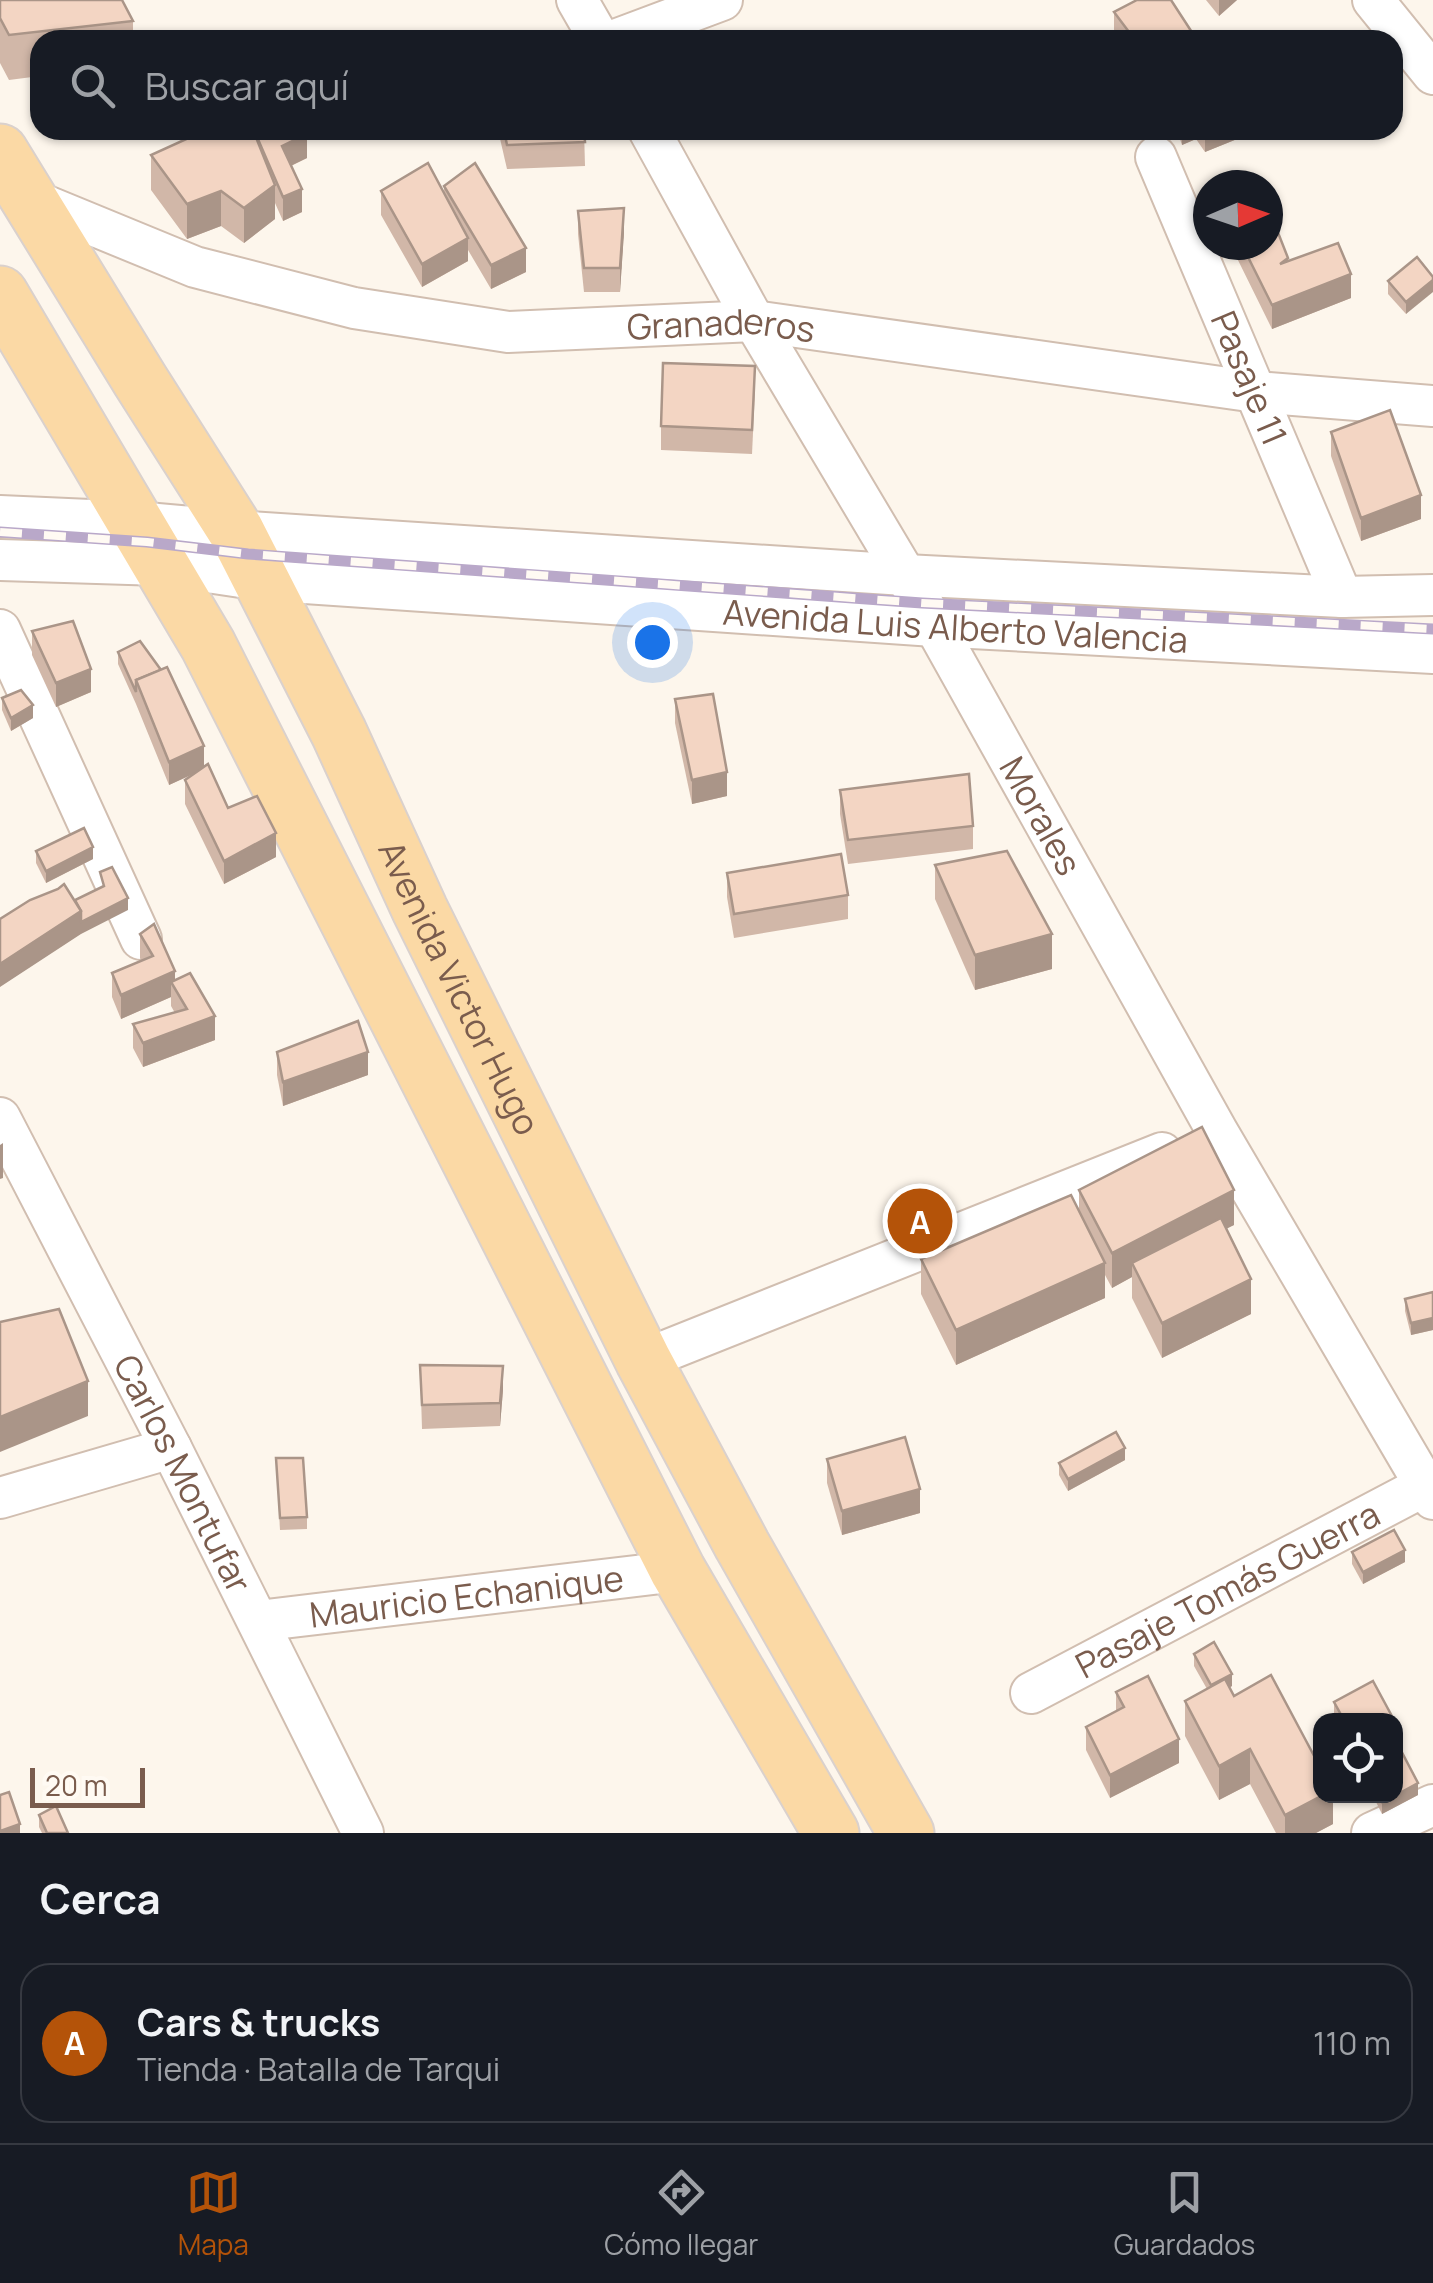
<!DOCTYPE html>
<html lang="es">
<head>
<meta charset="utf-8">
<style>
  :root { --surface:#171b24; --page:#242831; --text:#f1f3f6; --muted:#9ea1a6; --line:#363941; --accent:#b45309 }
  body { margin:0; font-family:Manrope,sans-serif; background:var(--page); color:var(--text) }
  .controls { position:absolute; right:30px; bottom:30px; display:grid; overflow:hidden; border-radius:20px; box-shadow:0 2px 8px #0004 }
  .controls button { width:90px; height:90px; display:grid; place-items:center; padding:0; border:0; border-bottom:2px solid var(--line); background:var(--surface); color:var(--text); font:50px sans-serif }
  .compass { position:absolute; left:1193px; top:170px; width:90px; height:90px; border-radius:50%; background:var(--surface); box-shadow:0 2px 8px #0004; rotate:88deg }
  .scale { position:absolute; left:30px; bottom:25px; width:115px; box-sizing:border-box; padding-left:10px; border:5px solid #7a5c4d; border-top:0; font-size:28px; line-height:35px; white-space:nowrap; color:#7a5c4d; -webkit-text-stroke:8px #fffaf3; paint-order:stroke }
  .you { position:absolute; left:652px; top:642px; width:35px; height:35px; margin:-25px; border:8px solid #fff; border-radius:50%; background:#1a73e8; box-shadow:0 0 0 15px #1a73e833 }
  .badge { display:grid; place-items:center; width:65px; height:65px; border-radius:50%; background:var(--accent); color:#fff; font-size:32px; font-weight:700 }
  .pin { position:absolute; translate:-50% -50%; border:5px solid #fff; box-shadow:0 2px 10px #0006 }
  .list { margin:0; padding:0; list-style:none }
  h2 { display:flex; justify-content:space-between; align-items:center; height:130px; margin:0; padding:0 40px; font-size:42px }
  h2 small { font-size:32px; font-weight:400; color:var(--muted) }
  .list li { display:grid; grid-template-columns:65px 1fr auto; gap:30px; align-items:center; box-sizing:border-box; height:160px; margin:0 20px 20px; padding:0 20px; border:2px solid var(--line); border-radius:30px }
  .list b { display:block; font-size:38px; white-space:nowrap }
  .list p { margin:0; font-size:32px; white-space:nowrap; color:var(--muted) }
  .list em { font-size:32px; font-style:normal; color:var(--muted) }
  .icon { flex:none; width:55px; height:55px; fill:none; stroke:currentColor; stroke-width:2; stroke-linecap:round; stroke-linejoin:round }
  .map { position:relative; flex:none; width:1433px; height:1833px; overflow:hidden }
  .search { position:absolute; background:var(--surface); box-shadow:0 2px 8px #0004; left:30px; right:30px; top:30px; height:110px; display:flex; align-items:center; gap:25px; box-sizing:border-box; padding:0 35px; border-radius:30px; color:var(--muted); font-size:38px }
  .sheet { height:310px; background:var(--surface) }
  nav { display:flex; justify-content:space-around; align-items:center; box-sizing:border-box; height:140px; border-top:2px solid var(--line); background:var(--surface); font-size:28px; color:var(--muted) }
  nav a { display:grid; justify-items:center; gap:5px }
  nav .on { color:var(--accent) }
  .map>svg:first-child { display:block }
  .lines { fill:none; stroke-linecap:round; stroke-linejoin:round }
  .street-casing { stroke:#d1beb0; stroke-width:44 }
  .primary-casing { stroke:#dad1cd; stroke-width:59 }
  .street { stroke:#fff; stroke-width:40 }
  .primary { stroke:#fbd9a5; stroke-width:55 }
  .rail-casing { stroke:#b9a8c9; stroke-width:11 }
  .rail { stroke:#fffaf3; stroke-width:8; stroke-dasharray:22; stroke-linecap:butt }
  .wall { fill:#d1b7a8 }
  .shaded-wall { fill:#aa9588 }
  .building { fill:#f3d5c3; stroke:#aa9588; stroke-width:2.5 }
  .labels { text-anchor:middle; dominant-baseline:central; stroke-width:9; stroke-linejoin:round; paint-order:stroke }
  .street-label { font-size:35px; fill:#7a5c4d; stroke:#fffaf3 }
</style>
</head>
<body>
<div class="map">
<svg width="1433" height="1833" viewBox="0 0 1433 1833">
  <rect width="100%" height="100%" fill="#fdf6ec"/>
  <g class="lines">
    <defs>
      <g id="street">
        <path d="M577,0L600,40"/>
        <path d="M1373,0L1433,74"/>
        <path d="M615,40L722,0"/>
        <path id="s1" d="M649,130L754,321L922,603L1217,1131L1433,1499"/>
        <path id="s2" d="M1156,157L1342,597"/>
        <path id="s3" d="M27,198L195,267L354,308L508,332L754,321L1256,392L1433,406"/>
        <path d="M0,516L135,522L236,531L905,575L1342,597L1433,595"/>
        <path id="s4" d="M0,560L161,565L261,580L934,626L1433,653"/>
        <path d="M0,630L141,939"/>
        <path id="s5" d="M0,1118L171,1448L363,1833"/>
        <path d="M643,1360L1162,1153"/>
        <path d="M0,1498L171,1448"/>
        <path id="s6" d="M258,1621L678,1571"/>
        <path id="s7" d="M1031,1693L1426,1485"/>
        <path d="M1372,1833L1433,1805"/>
      </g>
      <g id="primary">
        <path id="s8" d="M0,152L140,380L236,531L339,733L420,910L643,1360L742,1545L906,1833"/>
        <path d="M0,294L208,645L678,1571L831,1833"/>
      </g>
    </defs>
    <use href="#street" class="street-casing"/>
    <use href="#primary" class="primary-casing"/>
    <use href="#street" class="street"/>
    <use href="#primary" class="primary"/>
    <defs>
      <path id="rail" d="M0,532L147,542L248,554L922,603L1433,629"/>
    </defs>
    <use href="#rail" class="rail-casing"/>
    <use href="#rail" class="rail"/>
  </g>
  <g class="wall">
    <path d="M0,0L133,21V40H40V76L9,80L0,63Z"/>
    <path d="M1206,0H1237L1219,16Z"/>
    <path d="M1114,12L1197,40H1117L1114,36Z"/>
    <path d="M498,130H584L585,166L507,169Z"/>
    <path d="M1177,130H1242V137L1205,152L1196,139L1182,145Z"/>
    <path d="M151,155L307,158L291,166L302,212L283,221L275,203V219L244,243L221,226L187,239L151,190Z"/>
    <path d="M444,186L526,272L491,289L468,250V261L422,287L381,215V191L444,194Z"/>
    <path d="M578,211L624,232L620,292H584L578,234Z"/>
    <path d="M1232,245H1268L1288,261L1351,298L1272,329L1232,248Z"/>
    <path d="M1433,277L1406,314L1388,294V281Z"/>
    <path d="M755,390L752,454L661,450V426Z"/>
    <path d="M1331,432L1421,519L1361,541L1331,456Z"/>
    <path d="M32,631L91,692L56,707L32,655Z"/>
    <path d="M118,652L204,766L228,808L276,857L224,884L185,804V780L193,774L169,785L136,704L118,664Z"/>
    <path d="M2,698L33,718L11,731L2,710Z"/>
    <path d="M675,699L727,796L692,804L675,723Z"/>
    <path d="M840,790L973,826V849L848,864L840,814Z"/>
    <path d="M36,851L93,859L46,883L36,863Z"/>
    <path d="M935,865L1052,969L975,990L935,899Z"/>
    <path d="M727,873L848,895V919L734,938L727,897Z"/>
    <path d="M140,934L175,980L215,1040L143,1067L133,1048V1024L175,1013L171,1006V997L121,1019L112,997V973L141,961L140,958Z"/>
    <path d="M277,1052L368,1075L283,1106L277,1075Z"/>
    <path d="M1079,1190L1234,1225L1226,1228L1251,1314L1162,1358L1132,1298V1277L1112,1288L1105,1275V1298L956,1365L921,1294V1259L1079,1211Z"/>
    <path d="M1433,1292V1330L1411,1335L1405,1311V1299Z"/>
    <path d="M420,1365L503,1390L500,1426L422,1429Z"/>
    <path d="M276,1458L307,1517V1529L280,1530Z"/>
    <path d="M827,1459L920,1513L842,1535L827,1483Z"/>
    <path d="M1125,1460L1068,1491L1059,1475V1463Z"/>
    <path d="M1352,1552L1405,1562L1363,1584L1352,1564Z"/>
    <path d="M1194,1654L1232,1686L1229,1688L1234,1696L1333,1796V1824L1316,1833H1276L1250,1784L1219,1800L1185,1736V1701L1207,1689L1194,1666Z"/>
    <path d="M1116,1692L1179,1763L1110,1798L1086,1750V1727L1116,1711Z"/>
    <path d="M1334,1702L1394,1720H1334Z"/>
    <path d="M1396,1741L1418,1795L1382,1814L1373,1796H1396Z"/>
    <path d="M39,1815L68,1833H42L39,1827Z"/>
  </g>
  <g class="shaded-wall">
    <path d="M1219,0H1237L1219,16Z"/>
    <path d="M1182,130H1196V139L1182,145Z"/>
    <path d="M1205,130H1242V137L1205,152Z"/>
    <path d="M307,134V158L282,170V146Z"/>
    <path d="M275,185V219L244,243V208Z"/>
    <path d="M302,189V212L283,221V197Z"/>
    <path d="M221,191V226L187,239V204Z"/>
    <path d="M624,208V232L620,292V268Z"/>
    <path d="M468,238V261L422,287V264Z"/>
    <path d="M526,248V272L491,289V265Z"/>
    <path d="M1351,274V298L1272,329V305Z"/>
    <path d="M1433,280V292L1406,314V302Z"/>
    <path d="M1421,495V519L1361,541V518Z"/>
    <path d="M91,669V692L56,707V683Z"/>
    <path d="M33,705V718L11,731V718Z"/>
    <path d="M204,746V769L169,785V762Z"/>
    <path d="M727,772V796L692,804V780Z"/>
    <path d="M276,833V857L224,884V861Z"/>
    <path d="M93,847V859L46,883V871Z"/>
    <path d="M128,898V910L81,934L0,987V964L81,911Z"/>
    <path d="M1052,934V969L975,990V955Z"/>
    <path d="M175,971V989L171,982V997L121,1019V995Z"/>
    <path d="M215,1016V1040L143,1067V1043Z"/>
    <path d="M368,1052V1075L283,1106V1082Z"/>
    <path d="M3,1143V1178L0,1179V1145Z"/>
    <path d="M1234,1190V1225L1138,1274L1132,1263V1277L1112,1288V1253Z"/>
    <path d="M1105,1263V1298L956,1365V1330Z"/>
    <path d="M1251,1279V1314L1162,1358V1323Z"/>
    <path d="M1433,1318V1330L1411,1335V1323Z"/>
    <path d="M503,1366V1390L500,1426V1403Z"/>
    <path d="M88,1381V1416L0,1452V1417Z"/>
    <path d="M1125,1448V1460L1068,1491V1479Z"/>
    <path d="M920,1489V1513L842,1535V1511Z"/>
    <path d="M1405,1550V1562L1363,1584V1572Z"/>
    <path d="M1232,1674V1686L1211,1697V1685Z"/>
    <path d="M1179,1739V1763L1110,1798V1775Z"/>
    <path d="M1250,1749V1784L1219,1800V1766Z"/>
    <path d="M1418,1783V1795L1382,1814V1802Z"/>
    <path d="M1321,1796H1333V1824L1316,1833H1285V1815Z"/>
    <path d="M20,1824V1833H0V1831Z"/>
  </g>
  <g class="building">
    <path d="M0,0H122L133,21L9,35L0,18Z"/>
    <path d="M1137,0H1171L1197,40H1135L1114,12Z"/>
    <path d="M206,130H253L275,185L244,208L221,191L187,204L151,155Z"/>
    <path d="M254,130H306L307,134L282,146L302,189L283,197Z"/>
    <path d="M504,130H584L585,142L507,145Z"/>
    <path d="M428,163L468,238L422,264L381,191Z"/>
    <path d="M475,163L526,248L491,265L444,186Z"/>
    <path d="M1268,207L1288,258L1280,264L1338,243L1351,274L1272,305L1242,245H1268Z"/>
    <path d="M624,208L620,268H584L578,211Z"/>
    <path d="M1417,257L1433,277V280L1406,302L1388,281Z"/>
    <path d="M663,363L755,366L752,430L661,426Z"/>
    <path d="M1390,410L1421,495L1361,518L1331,432Z"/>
    <path d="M73,621L91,669L56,683L32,631Z"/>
    <path d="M140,641L161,670L136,680V692L118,652Z"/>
    <path d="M167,667L204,746L169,762L136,680Z"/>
    <path d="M21,690L33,705L11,718L2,698Z"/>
    <path d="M713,694L727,772L692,780L675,699Z"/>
    <path d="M208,764L228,808L257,796L276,833L224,861L185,780Z"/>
    <path d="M969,774L973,826L848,840L840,790Z"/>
    <path d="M84,828L93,847L46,871L36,851Z"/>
    <path d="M1007,851L1052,934L975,955L935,865Z"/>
    <path d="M841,854L848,895L734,914L727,873Z"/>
    <path d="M112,867L128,898L81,922V911L75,900L104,886L100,872Z"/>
    <path d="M64,884L81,911L0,964V919L30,900L58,889Z"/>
    <path d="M154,924L175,971L121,995L112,973L153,956L140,934Z"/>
    <path d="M190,973L215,1016L143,1043L133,1024L187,1009L171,982Z"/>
    <path d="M358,1021L368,1052L283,1082L277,1052Z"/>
    <path d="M1202,1127L1234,1190L1112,1253L1079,1190Z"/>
    <path d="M1071,1195L1105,1263L956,1330L921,1259Z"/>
    <path d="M1221,1218L1251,1279L1162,1323L1132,1263Z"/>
    <path d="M1433,1292V1318L1411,1323L1405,1299Z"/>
    <path d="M59,1309L88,1381L0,1417V1322Z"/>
    <path d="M420,1365L503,1366L500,1403L422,1405Z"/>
    <path d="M1116,1432L1125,1448L1068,1479L1059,1463Z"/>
    <path d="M905,1437L920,1489L842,1511L827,1459Z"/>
    <path d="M276,1458H303L307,1517L280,1518Z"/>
    <path d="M1394,1530L1405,1550L1363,1572L1352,1552Z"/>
    <path d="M1214,1642L1232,1674L1211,1685L1194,1654Z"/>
    <path d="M1271,1675L1320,1767L1321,1796L1285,1815L1250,1749L1219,1766L1185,1701L1225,1679L1234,1696Z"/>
    <path d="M1148,1676L1179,1739L1110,1775L1086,1727L1124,1707L1116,1692Z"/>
    <path d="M1373,1681L1394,1720H1344L1334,1702Z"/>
    <path d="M1396,1741L1418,1783L1396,1795V1771L1397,1770L1396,1767Z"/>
    <path d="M9,1792L20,1824L0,1831V1795Z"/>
    <path d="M1379,1796H1394L1382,1802Z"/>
    <path d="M56,1806L68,1833H47L39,1815Z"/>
  </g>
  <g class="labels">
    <g class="street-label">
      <text stroke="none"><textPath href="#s3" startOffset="715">Granaderos</textPath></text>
      <text stroke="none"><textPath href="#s2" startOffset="240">Pasaje 11</textPath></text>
      <text stroke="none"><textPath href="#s4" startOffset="958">Avenida Luis Alberto Valencia</textPath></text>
      <text stroke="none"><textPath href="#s1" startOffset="790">Morales</textPath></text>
      <text stroke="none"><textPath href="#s8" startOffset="955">Avenida Victor Hugo</textPath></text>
      <text stroke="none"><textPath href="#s5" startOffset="400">Carlos Montufar</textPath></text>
      <text stroke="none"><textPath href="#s7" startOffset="222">Pasaje Tomás Guerra</textPath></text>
      <text stroke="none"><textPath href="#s6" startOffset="210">Mauricio Echanique</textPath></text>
    </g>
  </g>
</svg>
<div class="controls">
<button><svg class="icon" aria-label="locate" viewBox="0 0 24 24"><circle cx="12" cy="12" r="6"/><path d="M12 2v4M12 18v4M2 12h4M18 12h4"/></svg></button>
</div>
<svg class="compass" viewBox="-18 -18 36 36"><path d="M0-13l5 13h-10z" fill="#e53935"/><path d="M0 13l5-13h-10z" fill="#9ea1a6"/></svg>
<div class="scale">20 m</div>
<div class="you"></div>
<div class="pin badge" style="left:920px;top:1221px">A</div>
<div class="search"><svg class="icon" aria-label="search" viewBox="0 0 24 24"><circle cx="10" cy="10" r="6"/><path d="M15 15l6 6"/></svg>Buscar aquí</div>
</div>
<section class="sheet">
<h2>Cerca<small></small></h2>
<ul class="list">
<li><span class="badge">A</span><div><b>Cars &amp; trucks</b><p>Tienda · Batalla de Tarqui</p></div><em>110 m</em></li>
</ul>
</section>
<nav>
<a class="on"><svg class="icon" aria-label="map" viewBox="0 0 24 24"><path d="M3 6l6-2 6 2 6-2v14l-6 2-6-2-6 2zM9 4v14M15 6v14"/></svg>Mapa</a>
<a><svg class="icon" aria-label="directions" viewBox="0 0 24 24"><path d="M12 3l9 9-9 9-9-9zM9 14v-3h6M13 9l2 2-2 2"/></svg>Cómo llegar</a>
<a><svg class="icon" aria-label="saved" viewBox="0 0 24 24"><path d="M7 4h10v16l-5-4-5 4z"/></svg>Guardados</a>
</nav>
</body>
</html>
